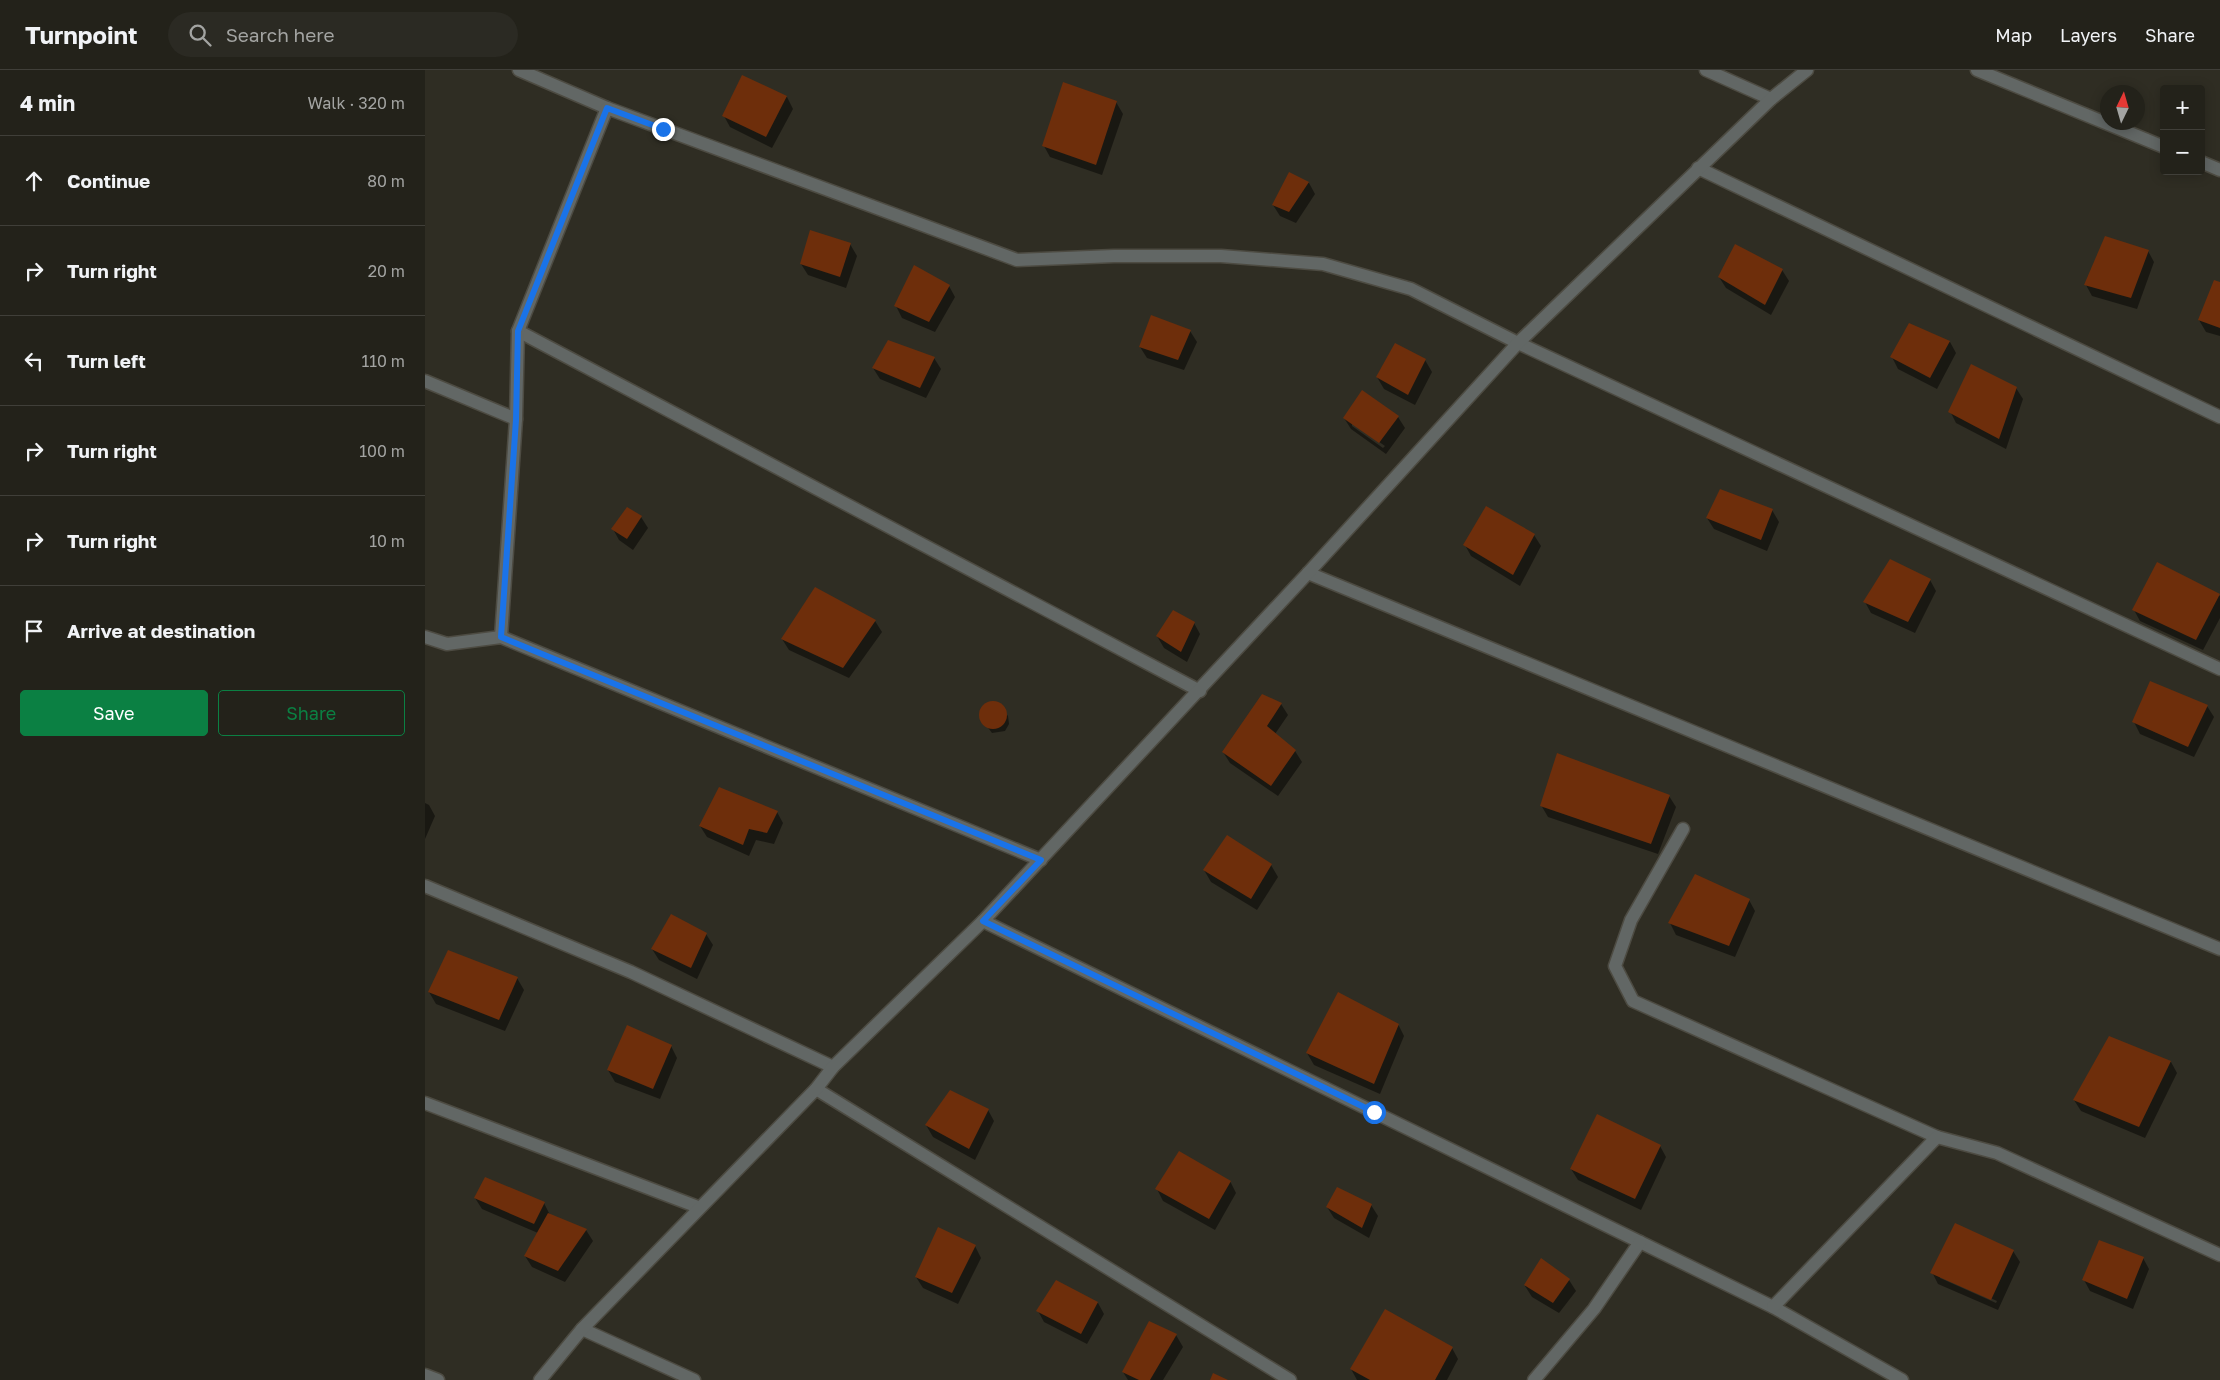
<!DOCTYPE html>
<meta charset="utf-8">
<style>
:root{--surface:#23221a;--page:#2b2a23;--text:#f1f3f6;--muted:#a3a4a2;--line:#403f39;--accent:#0b8043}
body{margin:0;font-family:"Golos Text",sans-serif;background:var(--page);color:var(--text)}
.controls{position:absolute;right:15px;top:15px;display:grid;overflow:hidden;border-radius:5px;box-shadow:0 2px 12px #0003}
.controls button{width:45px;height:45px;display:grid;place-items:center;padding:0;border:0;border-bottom:1px solid var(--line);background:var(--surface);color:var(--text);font:25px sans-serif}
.compass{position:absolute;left:1675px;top:15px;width:45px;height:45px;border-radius:50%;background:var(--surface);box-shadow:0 2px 12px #0003;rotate:5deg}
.stop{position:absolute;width:15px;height:15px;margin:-11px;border:4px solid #1a73e8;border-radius:50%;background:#fff}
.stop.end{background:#1a73e8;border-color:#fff;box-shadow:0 1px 5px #0008}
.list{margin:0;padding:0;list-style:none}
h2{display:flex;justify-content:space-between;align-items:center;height:65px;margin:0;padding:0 20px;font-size:21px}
h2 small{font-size:16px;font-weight:400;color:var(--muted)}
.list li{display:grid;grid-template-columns:32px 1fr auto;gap:15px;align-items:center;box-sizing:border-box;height:90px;padding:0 20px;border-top:1px solid var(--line)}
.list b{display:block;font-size:19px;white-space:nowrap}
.list em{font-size:16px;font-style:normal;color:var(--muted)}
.actions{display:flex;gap:10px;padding:15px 20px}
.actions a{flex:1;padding:11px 0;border:1px solid var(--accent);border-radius:5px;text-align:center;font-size:18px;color:var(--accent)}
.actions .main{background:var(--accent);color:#fff}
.icon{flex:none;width:28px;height:28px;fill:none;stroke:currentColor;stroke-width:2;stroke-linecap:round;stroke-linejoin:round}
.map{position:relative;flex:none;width:1795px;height:1310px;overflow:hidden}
header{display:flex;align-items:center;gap:30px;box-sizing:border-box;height:70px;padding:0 25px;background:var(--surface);border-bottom:1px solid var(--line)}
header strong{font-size:24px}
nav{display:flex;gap:28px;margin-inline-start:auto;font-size:18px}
.search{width:350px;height:45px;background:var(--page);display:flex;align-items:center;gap:12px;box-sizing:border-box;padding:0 18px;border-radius:28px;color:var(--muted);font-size:19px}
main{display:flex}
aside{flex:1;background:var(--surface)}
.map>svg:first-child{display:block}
</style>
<header>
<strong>Turnpoint</strong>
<div class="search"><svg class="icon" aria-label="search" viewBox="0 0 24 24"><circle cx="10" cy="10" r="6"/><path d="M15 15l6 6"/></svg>Search here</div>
<nav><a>Map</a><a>Layers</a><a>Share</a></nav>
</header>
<main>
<aside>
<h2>4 min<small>Walk · 320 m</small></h2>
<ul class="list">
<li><svg class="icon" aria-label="ahead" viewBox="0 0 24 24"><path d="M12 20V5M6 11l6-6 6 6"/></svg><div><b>Continue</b></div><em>80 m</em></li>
<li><svg class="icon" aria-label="right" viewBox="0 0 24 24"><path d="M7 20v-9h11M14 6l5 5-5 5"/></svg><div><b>Turn right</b></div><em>20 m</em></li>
<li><svg class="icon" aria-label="left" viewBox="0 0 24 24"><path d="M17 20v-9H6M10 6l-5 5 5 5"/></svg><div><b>Turn left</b></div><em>110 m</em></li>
<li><svg class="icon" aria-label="right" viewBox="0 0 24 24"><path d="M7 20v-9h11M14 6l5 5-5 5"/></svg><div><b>Turn right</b></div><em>100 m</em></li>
<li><svg class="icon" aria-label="right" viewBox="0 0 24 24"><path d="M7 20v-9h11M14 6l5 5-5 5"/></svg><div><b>Turn right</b></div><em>10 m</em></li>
<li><svg class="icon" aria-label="arrive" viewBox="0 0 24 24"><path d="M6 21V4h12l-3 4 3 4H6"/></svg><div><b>Arrive at destination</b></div></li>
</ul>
<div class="actions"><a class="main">Save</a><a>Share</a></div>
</aside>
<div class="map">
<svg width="1795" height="1310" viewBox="0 0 1795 1310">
<rect width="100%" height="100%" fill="#2f2d23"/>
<g fill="#0007" fill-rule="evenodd">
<polygon points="318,7 362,27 368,39 347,78 305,57 299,46"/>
<polygon points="691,32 698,44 677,105 625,87 619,76"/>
<polygon points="865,104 884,113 890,124 871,153 855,146 848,135"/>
<polygon points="425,174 432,186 421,218 383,205 376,194"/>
<polygon points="1723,181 1729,192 1712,239 1667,226 1661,215"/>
<polygon points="1357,200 1364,211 1346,245 1301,218 1294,207"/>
<polygon points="1795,213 1795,266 1781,262 1774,250"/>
<polygon points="524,216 530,227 510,262 477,248 471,236"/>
<polygon points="765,261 772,272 759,300 722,288 715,277"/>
<polygon points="1525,272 1531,283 1512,319 1473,299 1467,287"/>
<polygon points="509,288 516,299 501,328 455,309 448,298"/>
<polygon points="1000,290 1007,302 990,335 959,319 952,307"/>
<polygon points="1591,318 1598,329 1581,379 1531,353 1525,341"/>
<path d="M973 347 980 358 961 384 926 359 919 348ZM927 353 960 376 958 378 927 356Z"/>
<polygon points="1347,440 1354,452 1342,481 1289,459 1282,448"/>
<polygon points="216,447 223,458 208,480 194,470 188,459"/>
<polygon points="1109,465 1116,476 1095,516 1046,486 1040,475"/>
<polygon points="1733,494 1795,526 1795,548 1778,580 1715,551 1709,540"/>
<polygon points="1505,510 1511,521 1490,563 1446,543 1440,532"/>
<polygon points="450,551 457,562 424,608 364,580 357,569"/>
<polygon points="769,553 775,564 762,592 739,578 732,566"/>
<polygon points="838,626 856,634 863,645 850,664 870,681 877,692 853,726 805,693 798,682"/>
<polygon points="573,634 583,646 584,654 580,661 567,663 558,651 556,644 562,635"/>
<polygon points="1782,636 1789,647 1769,687 1715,664 1709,652"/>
<polygon points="1244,726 1251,737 1233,784 1123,747 1116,735"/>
<polygon points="0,733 4,735 10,746 0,769"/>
<polygon points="352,742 358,753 349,774 331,770 324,786 282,767 275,756"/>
<polygon points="846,795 853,807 832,840 786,812 779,800"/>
<polygon points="1324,830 1330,841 1310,887 1251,865 1245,853"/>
<polygon points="281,864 288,875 272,909 234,890 227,879"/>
<polygon points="24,881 92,908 99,920 80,961 11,934 4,922"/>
<polygon points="973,954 979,966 955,1024 889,995 882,983"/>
<polygon points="1685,968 1746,992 1752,1003 1720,1068 1656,1041 1649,1030"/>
<polygon points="246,976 252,988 235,1029 190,1012 183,1000"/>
<polygon points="563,1040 569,1051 550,1090 508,1067 501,1055"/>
<polygon points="1235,1076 1241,1087 1216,1140 1153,1110 1146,1099"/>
<polygon points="805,1111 811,1123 790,1160 738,1131 732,1119"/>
<polygon points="50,1128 119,1133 125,1145 161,1160 168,1171 140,1212 107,1197 100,1186 113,1163 57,1139"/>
<polygon points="946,1135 953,1146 944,1168 909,1148 902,1137"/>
<polygon points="550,1176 556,1188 533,1234 498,1218 491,1207"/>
<path d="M1588 1181 1595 1192 1573 1240 1513 1214 1507 1202ZM1515 1205 1572 1231 1571 1233 1515 1208Z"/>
<polygon points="1718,1188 1724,1199 1708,1239 1665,1221 1659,1210"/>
<polygon points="1144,1210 1151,1221 1134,1243 1107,1227 1100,1216"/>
<polygon points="673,1233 679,1244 662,1274 619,1252 613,1241"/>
<polygon points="751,1265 758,1277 738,1310 703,1310 698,1302"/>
<polygon points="1027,1278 1033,1289 1022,1310 932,1310 926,1299"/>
</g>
<g fill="#6e2e0b">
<polygon points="317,5 362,26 341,67 297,46"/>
<polygon points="638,12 692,31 671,95 617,76"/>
<polygon points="864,102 884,112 864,142 847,135"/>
<polygon points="385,160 426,173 415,207 375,194"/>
<polygon points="1680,166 1724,180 1706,228 1659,215"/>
<polygon points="1310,174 1358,199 1340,235 1293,207"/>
<polygon points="489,195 525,215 504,252 469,236"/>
<polygon points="1789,210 1795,212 1795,258 1773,250"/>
<polygon points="726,245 766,260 753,290 714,277"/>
<polygon points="1484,253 1525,271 1505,308 1465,287"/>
<polygon points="463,270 510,287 495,318 447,298"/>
<polygon points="970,273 1001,289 983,325 951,307"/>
<polygon points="1546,294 1592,317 1574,369 1523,342"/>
<polygon points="937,320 974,346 954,373 918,348"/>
<polygon points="1295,419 1348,439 1336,470 1281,448"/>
<polygon points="1061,436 1110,464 1088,505 1038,475"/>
<polygon points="202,437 217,446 202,469 186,459"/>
<polygon points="1465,489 1506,509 1483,552 1438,532"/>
<polygon points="1732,492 1795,524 1771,570 1707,540"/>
<polygon points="390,517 451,550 418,598 356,569"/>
<polygon points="748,540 770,552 756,582 731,566"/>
<polygon points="1725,611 1783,635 1763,677 1707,652"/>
<polygon points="837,624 857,633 842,656 871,680 846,716 797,682"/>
<circle cx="568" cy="645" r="14"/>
<polygon points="1132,683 1245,725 1226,774 1115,736"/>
<polygon points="294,717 353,741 342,763 324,759 318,775 274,756"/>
<polygon points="802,765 847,794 826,829 778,800"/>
<polygon points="1270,804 1325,829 1304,876 1243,853"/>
<polygon points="246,844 282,863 266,898 226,879"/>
<polygon points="23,880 93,907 74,950 3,922"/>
<polygon points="913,922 974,954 949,1014 881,983"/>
<polygon points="202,955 247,975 228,1019 182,1000"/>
<polygon points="1684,966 1746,991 1714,1057 1648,1030"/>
<polygon points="525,1020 564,1039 544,1079 500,1055"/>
<polygon points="1172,1044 1236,1075 1210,1129 1145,1099"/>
<polygon points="754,1081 806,1111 784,1149 730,1119"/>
<polygon points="60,1107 120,1132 109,1154 49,1128"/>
<polygon points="912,1117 947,1134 937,1158 901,1137"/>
<polygon points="123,1143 162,1159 133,1201 99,1186"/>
<polygon points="1530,1153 1589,1180 1566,1230 1505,1203"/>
<polygon points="513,1157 551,1175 527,1223 490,1207"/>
<polygon points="1674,1170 1719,1187 1702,1229 1657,1210"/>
<polygon points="1116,1188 1145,1209 1128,1233 1099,1215"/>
<polygon points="631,1210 673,1232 656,1264 611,1241"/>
<polygon points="960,1239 1028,1277 1010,1310 945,1310 925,1299"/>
<polygon points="724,1251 752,1264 725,1310 714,1310 697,1302"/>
<polygon points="788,1303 803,1310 785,1310"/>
</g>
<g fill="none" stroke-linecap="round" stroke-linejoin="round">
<g stroke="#4d4b42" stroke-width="15">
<g id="street">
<polyline points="94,0 182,38 592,190 689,186 796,186 898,194 986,219 1093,273 1795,599"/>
<polyline points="1281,0 1346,29"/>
<polyline points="1552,0 1739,77"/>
<polyline points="1776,92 1795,100"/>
<polyline points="1273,98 1795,347"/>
<polyline points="93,261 775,621"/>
<polyline points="0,311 91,349"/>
<polyline points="883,503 1795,879"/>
<polyline points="0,567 22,574 76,567 616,790"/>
<polyline points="76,567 91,349 93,261 182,38"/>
<polyline points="1258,759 1206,850 1190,896 1208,931 1512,1067"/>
<polyline points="0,816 206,902 408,997"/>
<polyline points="558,851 1348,1237 1477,1310"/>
<polyline points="391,1019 865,1310"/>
<polyline points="0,1033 273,1137"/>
<polyline points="1348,1237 1512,1067 1572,1083 1795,1185"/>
<polyline points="157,1259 269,1310"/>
<polyline points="0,1305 13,1310"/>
<polyline points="115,1310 157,1259 391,1019 408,997 558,851 883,503 1093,273 1346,29 1382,0"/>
<polyline points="1109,1310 1169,1239 1215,1172"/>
</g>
</g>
<use href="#street" stroke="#626765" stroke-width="12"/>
</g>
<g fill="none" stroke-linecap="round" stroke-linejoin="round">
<polyline stroke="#1a73e8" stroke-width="6" points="238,59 182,38 93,261 91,350 76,567 616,790 558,851 949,1042"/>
</g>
</svg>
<div class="controls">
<button>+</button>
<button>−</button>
</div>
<svg class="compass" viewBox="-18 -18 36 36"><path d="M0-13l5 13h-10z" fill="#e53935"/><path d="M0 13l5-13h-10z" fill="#a3a4a2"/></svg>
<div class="stop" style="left:949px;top:1042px"></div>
<div class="stop end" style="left:238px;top:59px"></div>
</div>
</main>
